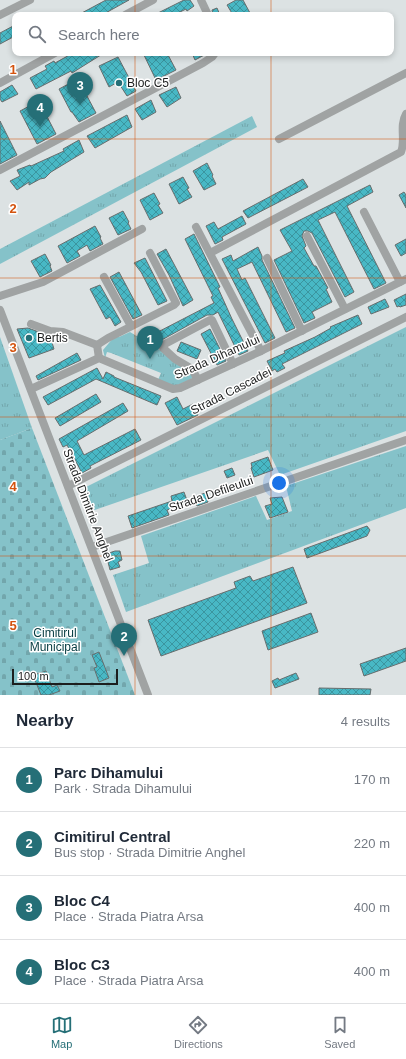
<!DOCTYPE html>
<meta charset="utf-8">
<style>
:root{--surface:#fff;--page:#f6f6f7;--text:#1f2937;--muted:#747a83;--line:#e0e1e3;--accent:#256f77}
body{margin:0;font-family:Arial,sans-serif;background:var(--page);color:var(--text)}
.scale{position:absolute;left:12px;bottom:10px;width:106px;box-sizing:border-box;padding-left:4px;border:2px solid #1c1e1e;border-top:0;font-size:11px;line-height:14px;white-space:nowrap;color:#1c1e1e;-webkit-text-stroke:3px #fff;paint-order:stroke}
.you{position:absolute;left:279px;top:483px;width:14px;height:14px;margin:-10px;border:3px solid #fff;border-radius:50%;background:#1a73e8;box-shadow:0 0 0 6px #1a73e833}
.badge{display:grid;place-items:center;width:26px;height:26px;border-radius:50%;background:var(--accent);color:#fff;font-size:13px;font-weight:700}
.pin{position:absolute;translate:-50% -33px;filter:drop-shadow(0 1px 2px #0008)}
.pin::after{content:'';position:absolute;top:21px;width:14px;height:12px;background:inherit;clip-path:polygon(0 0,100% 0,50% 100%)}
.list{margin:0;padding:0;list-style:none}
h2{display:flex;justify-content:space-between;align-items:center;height:52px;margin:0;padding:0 16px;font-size:17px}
h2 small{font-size:13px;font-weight:400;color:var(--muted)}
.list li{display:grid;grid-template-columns:26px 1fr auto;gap:12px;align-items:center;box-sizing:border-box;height:64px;padding:0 16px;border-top:1px solid var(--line)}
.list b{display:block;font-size:15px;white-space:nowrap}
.list p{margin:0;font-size:13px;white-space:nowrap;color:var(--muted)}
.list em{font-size:13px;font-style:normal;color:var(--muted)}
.icon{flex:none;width:22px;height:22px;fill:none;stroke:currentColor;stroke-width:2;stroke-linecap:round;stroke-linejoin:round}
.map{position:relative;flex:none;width:406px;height:695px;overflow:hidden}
.search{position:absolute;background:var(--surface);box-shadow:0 2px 6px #0003;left:12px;right:12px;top:12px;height:44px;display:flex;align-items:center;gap:10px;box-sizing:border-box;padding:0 14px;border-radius:8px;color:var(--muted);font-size:15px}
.sheet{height:308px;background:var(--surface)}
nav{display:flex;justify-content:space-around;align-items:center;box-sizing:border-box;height:56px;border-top:1px solid var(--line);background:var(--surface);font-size:11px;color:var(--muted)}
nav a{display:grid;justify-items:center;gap:2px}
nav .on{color:var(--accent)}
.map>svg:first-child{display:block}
</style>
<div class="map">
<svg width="406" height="695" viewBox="0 0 406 695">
<defs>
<pattern id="grass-tufts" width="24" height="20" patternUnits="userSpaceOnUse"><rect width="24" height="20" fill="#85c2c9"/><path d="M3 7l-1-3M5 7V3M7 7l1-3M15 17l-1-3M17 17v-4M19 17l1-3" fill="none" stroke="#72a6ac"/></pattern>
<pattern id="cemetery-stones" width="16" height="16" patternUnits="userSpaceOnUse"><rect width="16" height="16" fill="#85c2c9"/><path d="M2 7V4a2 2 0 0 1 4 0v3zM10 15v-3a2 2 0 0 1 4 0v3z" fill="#72a6ac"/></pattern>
<pattern id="building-cross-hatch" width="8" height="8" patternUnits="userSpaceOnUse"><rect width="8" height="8" fill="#48b8c5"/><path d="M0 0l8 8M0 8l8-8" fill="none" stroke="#3b959f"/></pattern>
</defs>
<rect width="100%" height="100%" fill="#dce2e3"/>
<g fill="url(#grass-tufts)">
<polygon points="252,116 257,127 0,264 0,249"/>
<polygon points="406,327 406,431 280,475 268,450 86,513 86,487"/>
<polygon points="130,332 185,365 195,377 174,387 158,380 161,373 111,353 107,352 105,358 103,350 114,337 119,337"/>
<polygon points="0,337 32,428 0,440"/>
<polygon points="406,446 406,508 126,612 113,575 149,563 141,536 256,496 267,520 292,511 286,486"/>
</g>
<polygon fill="url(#cemetery-stones)" points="32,428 135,695 0,695 0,440"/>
<g fill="url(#building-cross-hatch)" stroke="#676d6d">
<polygon points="106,0 129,0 102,15 78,15"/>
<polygon points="184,0 190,0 194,6 187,11 186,9 174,15 154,15"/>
<polygon points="236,0 243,0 250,13 247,15 233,15 227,5"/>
<polygon points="217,8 220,15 213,15 212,10"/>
<polygon points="15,25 15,36 0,44 0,33"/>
<polygon points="73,53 104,53 72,73 71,71 36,89 30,78 47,69 45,66 54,61 55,63"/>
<polygon points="143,53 167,53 176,70 156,80"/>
<polygon points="192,53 208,53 195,60"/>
<polygon points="118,57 136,91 127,96 118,82 109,87 99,66"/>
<polygon points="78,79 96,113 79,122 72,112 71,112 59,89"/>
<polygon points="12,85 18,94 2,102 0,99 0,92"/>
<polygon points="176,87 181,98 167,107 159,95"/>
<polygon points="151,100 156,112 142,120 135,109"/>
<polygon points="39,101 56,134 37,144 20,111"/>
<polygon points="127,115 132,127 95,148 87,136"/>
<polygon points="0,121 17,155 0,164"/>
<polygon points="79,140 84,152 51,172 45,178 40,179 29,185 29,182 17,190 10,181 20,176 17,170 30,165 31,166 64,151 63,149"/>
<polygon points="207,163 213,175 212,176 216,184 204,190 193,171"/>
<polygon points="183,177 189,188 187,189 192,197 179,204 169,184"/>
<polygon points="303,179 308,187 248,218 243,211"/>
<polygon points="370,185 373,192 347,206 386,283 374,289 335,212 318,220 354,292 345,297 312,233 308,231 304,231 302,236 306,246 304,248 314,266 316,266 328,288 326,289 332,302 312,312 315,318 304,323 274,260 292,251 280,230"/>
<polygon points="404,192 406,195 406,208 399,195"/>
<polygon points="154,193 160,204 158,205 163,213 150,220 140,200"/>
<polygon points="123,211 129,222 128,223 131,229 118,235 109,218"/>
<polygon points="242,216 246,224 222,237 223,240 215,244 206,226 214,222 218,229"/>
<polygon points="95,226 101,237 100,238 103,244 90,251 87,245 77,251 80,256 67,263 58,246"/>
<polygon points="194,234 220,287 218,288 232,319 248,351 239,355 218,312 213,315 207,315 158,342 154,334 214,303 211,297 213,296 185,239"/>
<polygon points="406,239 406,253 401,256 395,245"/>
<polygon points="258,247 262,256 262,260 295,328 286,332 252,262 237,269 242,280 245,278 275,338 265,343 222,259 231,255 233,261"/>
<polygon points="166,249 193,300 183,306 169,275 157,254"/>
<polygon points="45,254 51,265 50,266 52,271 40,277 31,261"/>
<polygon points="145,258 167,301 158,305 141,272 134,263"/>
<polygon points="119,272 142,315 133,319 110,277"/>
<polygon points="100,285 121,322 115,326 110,317 106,319 90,289"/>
<polygon points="406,294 406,305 400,307 399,306 397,307 394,300"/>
<polygon points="385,299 389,307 371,314 368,307"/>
<polygon points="358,315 362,324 282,364 285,368 277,372 275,369 272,371 267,361 285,353 284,351 315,337 331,328 330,327"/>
<polygon points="28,328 50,336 54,349 29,358 17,329"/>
<polygon points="210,329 226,361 217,365 201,334"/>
<polygon points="181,342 201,350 197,359 177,351"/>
<polygon points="77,353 81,360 38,380 36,376"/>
<polygon points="97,368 103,379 106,372 114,376 114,377 161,396 157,405 96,379 48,405 43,397"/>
<polygon points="96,394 101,402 60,426 55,418"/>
<polygon points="177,397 183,409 193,404 198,415 177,425 165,403"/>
<polygon points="123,403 128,411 77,441 84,455 135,429 141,440 90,466 91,468 82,473 67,445 63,447 59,439"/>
<polygon points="268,457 273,470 254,477 251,468 252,467 251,463"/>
<polygon points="232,468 235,475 227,478 224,471"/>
<polygon points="184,492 188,503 167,510 169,515 132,528 128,516 172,501 171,496"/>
<polygon points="205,493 208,502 197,506 194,497"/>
<polygon points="282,497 288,512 270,518 265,506 272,504 270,498"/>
<polygon points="367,526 370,530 367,536 307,558 304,549"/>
<polygon points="115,551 120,551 122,560 118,562 120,567 110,570 106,554"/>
<polygon points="293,567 307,603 161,656 148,620 236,588 234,582 250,576 253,581"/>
<polygon points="311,613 318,632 268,650 262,631"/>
<polygon points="406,648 406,661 364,676 360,664"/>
<polygon points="99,652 109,678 99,682 94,668 97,667 92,655"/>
<polygon points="46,671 52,687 57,685 60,691 49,695 41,695 33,675"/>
<polygon points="296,673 299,679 275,688 272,681 278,678 279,680"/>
<polygon points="319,688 371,689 370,695 319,695"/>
</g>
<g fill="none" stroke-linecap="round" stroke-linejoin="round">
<g stroke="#a0a3a3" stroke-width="8">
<polyline points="201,0 208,15"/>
<polyline points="0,15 30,0"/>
<polyline points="125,15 153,0"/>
<polyline points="0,83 55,53"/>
<polyline points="279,139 406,73"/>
<polyline points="0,170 203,63 212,57 215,53"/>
<polyline points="364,212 400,282"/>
<polyline points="196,227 261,351"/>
<polyline points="307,236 345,309"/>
<path d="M210 253 401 152C406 140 399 126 406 114"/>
<polyline points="267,258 302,331"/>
<polyline points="104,277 131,326"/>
<polyline points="0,296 43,282 142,229"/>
<polyline points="0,310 148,695"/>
<polyline points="31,324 50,331 63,332 97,345 99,358"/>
<polyline points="97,345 108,338 174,305 176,303 150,253"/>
<polyline points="198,380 192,369 175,359 163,348 163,345 210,320 212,320 233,364"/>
<polyline points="31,389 99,358 173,389 180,388 261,351 406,279"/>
<polyline points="68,486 406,317"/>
<polyline points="92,547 406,440"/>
</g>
</g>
<path fill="none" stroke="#d4530e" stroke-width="1" stroke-opacity="0.55" d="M135 0V15M271 0V15M135 53V695M271 53V695M0 139H406M0 278H406M0 417H406M0 556H406"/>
<g fill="#256f77" stroke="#fff" stroke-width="1.5">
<circle cx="119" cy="83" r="4"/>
<circle cx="29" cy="338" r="4"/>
</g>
<g text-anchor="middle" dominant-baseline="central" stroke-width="3" stroke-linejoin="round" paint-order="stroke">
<g font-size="12" fill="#1c1e1e" stroke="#fff" text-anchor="start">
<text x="127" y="83">Bloc C5</text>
<text x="37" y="338">Bertis</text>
</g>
<g font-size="12" fill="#1c1e1e" stroke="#fff">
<text transform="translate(217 357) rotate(-24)">Strada Dihamului</text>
<text transform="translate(231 391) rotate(-27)">Strada Cascadei</text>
<text transform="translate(211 494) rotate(-19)">Strada Defileului</text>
<text transform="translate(88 505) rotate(69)">Strada Dimitrie Anghel</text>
</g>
<g font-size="12" fill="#053b40" stroke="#fff">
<text x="55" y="633">Cimitirul<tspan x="55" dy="14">Municipal</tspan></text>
</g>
</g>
<g font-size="13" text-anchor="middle" font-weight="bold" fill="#d4530e" stroke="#fff" stroke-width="3" stroke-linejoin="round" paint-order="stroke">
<text x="13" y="74">1</text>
<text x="13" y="213">2</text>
<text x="13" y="352">3</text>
<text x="13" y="491">4</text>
<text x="13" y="630">5</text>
</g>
</svg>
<div class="scale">100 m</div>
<div class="you"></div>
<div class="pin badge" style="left:150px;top:359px">1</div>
<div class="pin badge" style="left:124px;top:656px">2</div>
<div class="pin badge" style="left:80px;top:105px">3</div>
<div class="pin badge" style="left:40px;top:127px">4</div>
<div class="search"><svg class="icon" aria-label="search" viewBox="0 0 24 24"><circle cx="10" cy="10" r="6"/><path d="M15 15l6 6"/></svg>Search here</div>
</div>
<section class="sheet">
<h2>Nearby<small>4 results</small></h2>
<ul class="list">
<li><span class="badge">1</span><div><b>Parc Dihamului</b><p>Park · Strada Dihamului</p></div><em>170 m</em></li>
<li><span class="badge">2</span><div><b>Cimitirul Central</b><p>Bus stop · Strada Dimitrie Anghel</p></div><em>220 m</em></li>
<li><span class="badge">3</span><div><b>Bloc C4</b><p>Place · Strada Piatra Arsa</p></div><em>400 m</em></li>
<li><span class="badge">4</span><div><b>Bloc C3</b><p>Place · Strada Piatra Arsa</p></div><em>400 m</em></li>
</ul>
</section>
<nav>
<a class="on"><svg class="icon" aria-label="map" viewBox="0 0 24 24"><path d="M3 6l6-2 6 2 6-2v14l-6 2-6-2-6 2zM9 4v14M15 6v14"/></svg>Map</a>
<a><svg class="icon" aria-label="directions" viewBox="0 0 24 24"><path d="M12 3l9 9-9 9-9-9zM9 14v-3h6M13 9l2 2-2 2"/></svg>Directions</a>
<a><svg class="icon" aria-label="saved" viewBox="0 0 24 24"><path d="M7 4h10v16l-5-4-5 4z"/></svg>Saved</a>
</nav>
